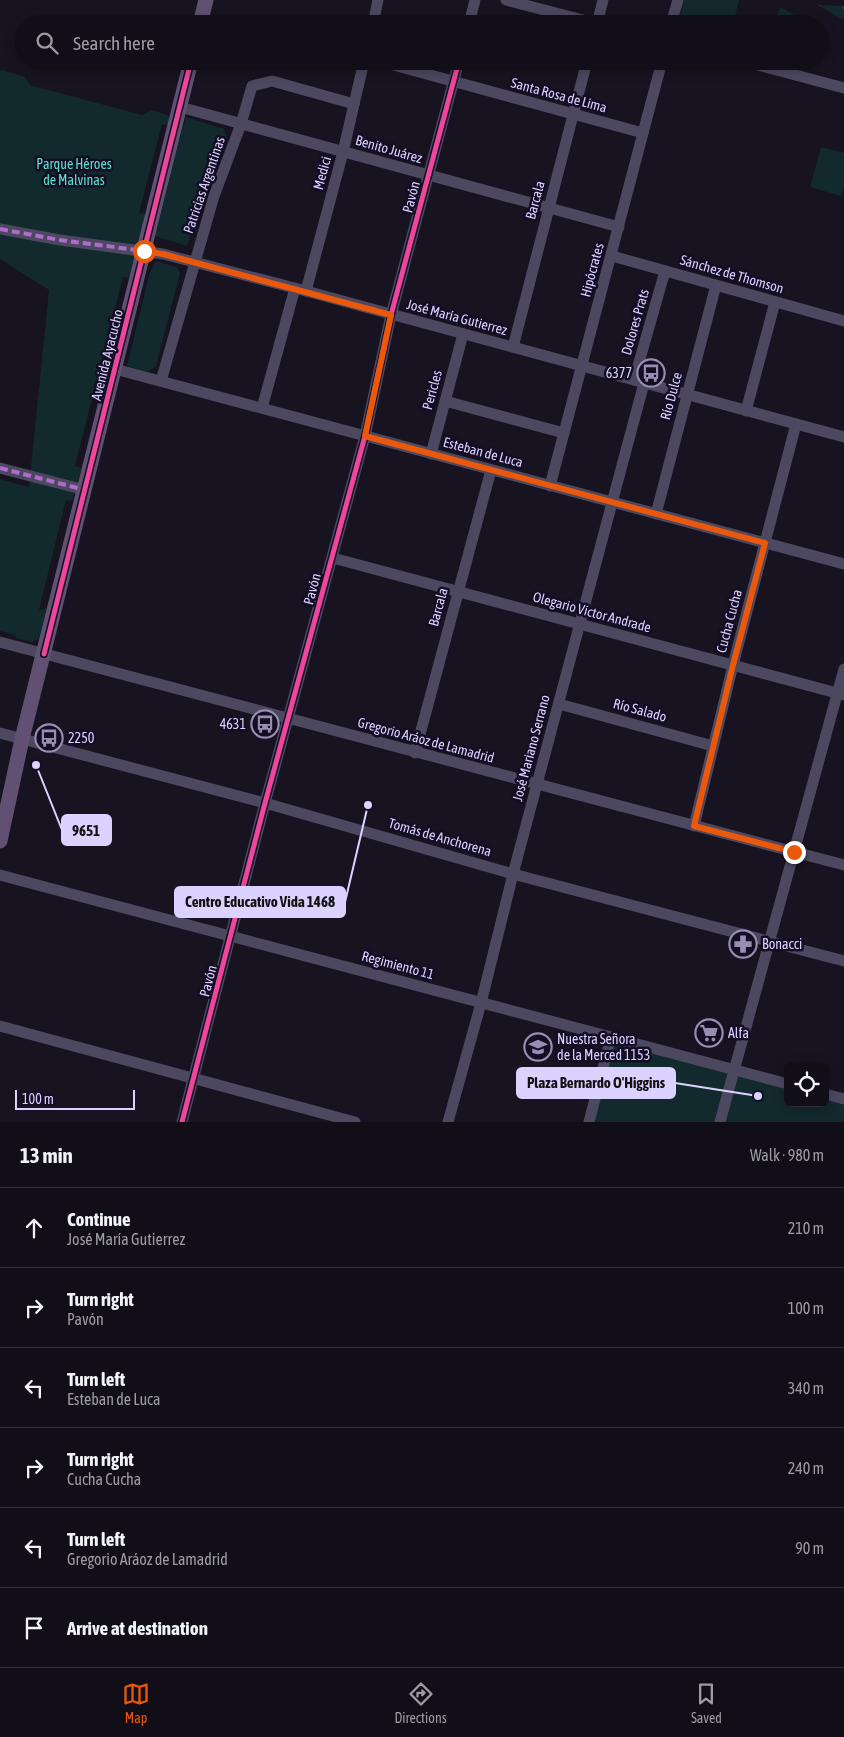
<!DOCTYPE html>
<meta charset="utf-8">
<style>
:root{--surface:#110e18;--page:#1e1c25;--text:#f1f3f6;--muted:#9c9ca2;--line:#302e37;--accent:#ea580c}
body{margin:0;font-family:"Asap Condensed",sans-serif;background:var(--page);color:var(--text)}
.controls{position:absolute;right:15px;bottom:15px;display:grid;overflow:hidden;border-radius:8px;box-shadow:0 2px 12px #0003}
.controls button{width:45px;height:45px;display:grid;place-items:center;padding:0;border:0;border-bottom:1px solid var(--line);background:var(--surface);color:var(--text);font:25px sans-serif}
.scale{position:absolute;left:15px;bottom:12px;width:120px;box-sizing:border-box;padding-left:5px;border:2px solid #dbd2ff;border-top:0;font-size:14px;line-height:18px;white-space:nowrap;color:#dbd2ff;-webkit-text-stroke:4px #140e25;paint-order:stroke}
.stop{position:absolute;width:15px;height:15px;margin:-11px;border:4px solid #ea580c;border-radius:50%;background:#fff}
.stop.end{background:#ea580c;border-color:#fff;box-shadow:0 1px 5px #0008}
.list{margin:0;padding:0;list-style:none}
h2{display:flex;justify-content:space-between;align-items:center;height:65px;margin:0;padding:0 20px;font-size:21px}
h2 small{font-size:16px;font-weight:400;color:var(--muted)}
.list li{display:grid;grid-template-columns:32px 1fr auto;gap:15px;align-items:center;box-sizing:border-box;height:80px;padding:0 20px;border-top:1px solid var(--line)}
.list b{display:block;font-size:19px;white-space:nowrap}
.list p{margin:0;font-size:16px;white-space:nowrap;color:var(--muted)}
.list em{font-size:16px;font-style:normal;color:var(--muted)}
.icon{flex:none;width:28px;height:28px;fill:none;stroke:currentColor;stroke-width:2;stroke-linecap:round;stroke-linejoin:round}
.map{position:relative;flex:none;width:844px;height:1122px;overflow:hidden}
.search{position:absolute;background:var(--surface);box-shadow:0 2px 12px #0003;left:15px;right:15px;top:15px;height:55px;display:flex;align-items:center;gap:12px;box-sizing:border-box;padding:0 18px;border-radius:28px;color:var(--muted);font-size:19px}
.sheet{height:545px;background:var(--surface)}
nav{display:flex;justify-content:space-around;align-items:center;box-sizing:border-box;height:70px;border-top:1px solid var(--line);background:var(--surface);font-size:14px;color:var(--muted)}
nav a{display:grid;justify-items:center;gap:2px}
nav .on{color:var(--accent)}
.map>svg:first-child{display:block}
</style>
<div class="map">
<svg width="844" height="1122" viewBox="0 0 844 1122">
<defs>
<pattern id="grass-tufts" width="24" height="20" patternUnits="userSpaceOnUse" patternTransform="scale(1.25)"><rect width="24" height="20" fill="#12292d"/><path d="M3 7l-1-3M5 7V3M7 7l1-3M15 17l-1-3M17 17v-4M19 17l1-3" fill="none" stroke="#34474c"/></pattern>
</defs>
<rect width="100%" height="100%" fill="#171320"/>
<g fill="url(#grass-tufts)">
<polygon points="818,5 844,6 844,17 842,19"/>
<polygon points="780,7 796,16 798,20 797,24 779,24 776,22"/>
</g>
<g fill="#12292d">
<polygon points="684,0 739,0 733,24 678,24"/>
<polygon points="2,70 25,77 30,85 142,115 152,110 167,115 170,119 168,125 162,124 139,213 146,214 129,278 123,277 75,466 82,468 72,501 66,500 39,610 47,608 39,639 31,642 16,638 15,635 0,631 0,479 29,487 49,290 0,259 0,71"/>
<polygon points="186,117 224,129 227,137 187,246 155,236 168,186 167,181"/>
<polygon points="821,147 844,153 844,186 841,196 810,187"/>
<polygon points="156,261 177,267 180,273 156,366 148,372 127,366 149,275"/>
<polygon points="611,1037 788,1084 788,1103 825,1103 825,1094 844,1099 844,1122 589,1122"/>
</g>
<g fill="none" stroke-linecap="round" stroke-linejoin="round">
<g stroke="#4b4860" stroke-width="11">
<polyline points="506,0 598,24"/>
<polyline points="373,24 378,0"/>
<polyline points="469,24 475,0"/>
<polyline points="597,24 603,0"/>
<polyline points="671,24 678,0"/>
<polyline points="379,61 643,133"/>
<polyline points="743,61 844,88"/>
<polyline points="180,107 619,227"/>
<polyline points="0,229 60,240 163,254 306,291 844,437"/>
<polyline points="612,256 844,321"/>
<polyline points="306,291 343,152 364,61"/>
<polyline points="513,347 587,61"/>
<polyline points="115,369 844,564"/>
<polyline points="634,380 665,271"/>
<polyline points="161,381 214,196 241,124 252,86 272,81 354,104"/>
<polyline points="445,401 564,433"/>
<polyline points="262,408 295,288"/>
<polyline points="746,411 775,302"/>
<polyline points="431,454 463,334"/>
<polyline points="0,468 85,490"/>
<polyline points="550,486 662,61"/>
<polyline points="656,514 716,285"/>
<polyline points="333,558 844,695"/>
<polyline points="0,642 844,865"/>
<polyline points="559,704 713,746"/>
<polyline points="0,733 265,803 513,874 844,961"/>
<polyline points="415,753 491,470"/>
<polyline points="694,826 733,665 796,424"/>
<polyline points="0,875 788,1084"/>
<polyline points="0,1026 355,1122"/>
<polyline points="825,1094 844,1099"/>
<polyline points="182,1122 265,803 365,436 391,315 459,61"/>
<polyline points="448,1122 481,1003 513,874 644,383"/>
<polyline points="589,1122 611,1037"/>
<polyline points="720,1122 844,669"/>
</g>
<g stroke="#605172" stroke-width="15">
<polyline points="200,24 206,0"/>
<polyline points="0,841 22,739 191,61"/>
</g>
<g stroke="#b06ccc" stroke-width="4" stroke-dasharray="8 4" stroke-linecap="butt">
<polyline points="0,229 60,240 144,251"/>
<polyline points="0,468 85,490"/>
</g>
<g stroke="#140e25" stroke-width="8">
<g id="cycleway">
<polyline points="44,654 191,61"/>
<polyline points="182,1122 265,803 365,436 391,315 459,61"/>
</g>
</g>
<use href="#cycleway" stroke="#ed469a" stroke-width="5"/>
</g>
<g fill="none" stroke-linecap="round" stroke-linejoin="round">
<polyline stroke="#ea580c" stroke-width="6" points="144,251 163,254 391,315 365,436 765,543 733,665 694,826 794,852"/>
</g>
<defs>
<g id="bus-ring" transform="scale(1.4375)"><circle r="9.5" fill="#140e25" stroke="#968fb1" stroke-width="1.5"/><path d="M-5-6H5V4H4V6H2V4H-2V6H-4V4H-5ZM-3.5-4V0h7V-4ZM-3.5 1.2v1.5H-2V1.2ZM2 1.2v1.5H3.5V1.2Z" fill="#968fb1"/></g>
<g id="pharmacy-ring" transform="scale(1.4375)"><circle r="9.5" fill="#140e25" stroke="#968fb1" stroke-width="1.5"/><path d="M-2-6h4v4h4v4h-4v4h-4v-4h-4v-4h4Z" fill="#968fb1"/></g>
<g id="supermarket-ring" transform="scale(1.4375)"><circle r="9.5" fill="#140e25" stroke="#968fb1" stroke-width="1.5"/><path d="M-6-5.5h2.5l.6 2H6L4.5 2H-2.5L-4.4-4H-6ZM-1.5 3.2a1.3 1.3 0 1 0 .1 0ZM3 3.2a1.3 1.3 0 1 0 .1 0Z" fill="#968fb1"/></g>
<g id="university-ring" transform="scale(1.4375)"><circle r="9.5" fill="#140e25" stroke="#968fb1" stroke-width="1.5"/><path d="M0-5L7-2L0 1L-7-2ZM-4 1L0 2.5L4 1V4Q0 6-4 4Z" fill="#968fb1"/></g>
</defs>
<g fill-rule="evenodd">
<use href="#bus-ring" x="651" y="373"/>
<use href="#bus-ring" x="265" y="724"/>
<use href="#bus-ring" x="49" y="738"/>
<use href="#pharmacy-ring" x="743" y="944"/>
<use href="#supermarket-ring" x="709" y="1033"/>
<use href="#university-ring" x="538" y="1047"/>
</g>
<g text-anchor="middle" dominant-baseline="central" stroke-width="5" stroke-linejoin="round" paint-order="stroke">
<g font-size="14" fill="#dbd2ff" stroke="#140e25">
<text transform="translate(559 95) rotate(15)">Santa Rosa de Lima</text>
<text transform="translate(389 149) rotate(16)">Benito Juárez</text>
<text transform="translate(322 173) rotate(-75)">Medici</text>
<text transform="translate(204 185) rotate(-71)">Patricias Argentinas</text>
<text transform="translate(411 197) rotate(-75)">Pavón</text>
<text transform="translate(535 200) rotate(-75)">Barcala</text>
<text transform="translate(592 270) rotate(-75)">Hipócrates</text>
<text transform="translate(732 274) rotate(16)">Sánchez de Thomson</text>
<text transform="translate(457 317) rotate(15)">José María Gutierrez</text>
<text transform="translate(635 322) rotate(-74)">Dolores Prats</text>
<text transform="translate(107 355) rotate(-76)">Avenida Ayacucho</text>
<text transform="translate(432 390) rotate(-75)">Pericles</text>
<text transform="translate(671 396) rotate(-75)">Río Dulce</text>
<text transform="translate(483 452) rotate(15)">Esteban de Luca</text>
<text transform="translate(312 589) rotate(-75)">Pavón</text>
<text transform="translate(438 607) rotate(-75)">Barcala</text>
<text transform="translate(592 612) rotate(15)">Olegario Victor Andrade</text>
<text transform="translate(729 621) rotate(-75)">Cucha Cucha</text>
<text transform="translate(640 710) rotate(15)">Río Salado</text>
<text transform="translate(426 740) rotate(15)">Gregorio Aráoz de Lamadrid</text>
<text transform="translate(531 748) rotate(-75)">José Mariano Serrano</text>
<text transform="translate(440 837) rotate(16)">Tomás de Anchorena</text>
<text transform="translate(398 965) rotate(15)">Regimiento 11</text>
<text transform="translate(208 981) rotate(-75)">Pavón</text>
</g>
<g font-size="14" fill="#5be1cb" stroke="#140e25">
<text x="74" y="164">Parque Héroes<tspan x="74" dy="16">de Malvinas</tspan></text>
</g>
<g font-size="14" fill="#dbd2ff" stroke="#140e25" text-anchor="start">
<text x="632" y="373" text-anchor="end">6377</text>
<text x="246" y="724" text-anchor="end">4631</text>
<text x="68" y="738">2250</text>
<text x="762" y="944">Bonacci</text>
<text x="728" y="1033">Alfa</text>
<text x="557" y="1039">Nuestra Señora<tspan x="557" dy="16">de la Merced 1153</tspan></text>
</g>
</g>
<path fill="none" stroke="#dbd2ff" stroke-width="2" d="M36 765L62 830M368 805L345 902M758 1096L675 1083"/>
<g fill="#dbd2ff" stroke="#140e25" stroke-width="2">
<circle cx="36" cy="765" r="5"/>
<circle cx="368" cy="805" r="5"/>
<circle cx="758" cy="1096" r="5"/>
</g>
<g fill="#dbd2ff" stroke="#dbd2ff" stroke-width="2">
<rect x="62" y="815" width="49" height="30" rx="5"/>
<rect x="175" y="887" width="170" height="30" rx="5"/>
<rect x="517" y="1068" width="158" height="30" rx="5"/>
</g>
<g font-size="15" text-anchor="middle" font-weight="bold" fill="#111">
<text x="86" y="836">9651</text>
<text x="260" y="907">Centro Educativo Vida 1468</text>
<text x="596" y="1088">Plaza Bernardo O'Higgins</text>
</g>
</svg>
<div class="controls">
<button><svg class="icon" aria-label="locate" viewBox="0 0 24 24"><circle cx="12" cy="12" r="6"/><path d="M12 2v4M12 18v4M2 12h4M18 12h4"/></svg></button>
</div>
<div class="scale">100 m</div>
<div class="stop" style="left:144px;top:251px"></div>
<div class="stop end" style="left:794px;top:852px"></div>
<div class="search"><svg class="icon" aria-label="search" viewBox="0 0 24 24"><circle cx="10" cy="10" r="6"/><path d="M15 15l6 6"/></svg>Search here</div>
</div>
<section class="sheet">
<h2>13 min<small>Walk · 980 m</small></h2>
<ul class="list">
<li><svg class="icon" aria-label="ahead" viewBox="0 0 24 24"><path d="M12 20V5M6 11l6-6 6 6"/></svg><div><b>Continue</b><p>José María Gutierrez</p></div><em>210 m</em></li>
<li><svg class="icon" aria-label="right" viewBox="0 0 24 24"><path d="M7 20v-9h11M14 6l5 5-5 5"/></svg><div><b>Turn right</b><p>Pavón</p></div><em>100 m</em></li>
<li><svg class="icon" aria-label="left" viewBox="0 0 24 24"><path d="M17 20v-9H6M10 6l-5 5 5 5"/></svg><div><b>Turn left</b><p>Esteban de Luca</p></div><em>340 m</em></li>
<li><svg class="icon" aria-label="right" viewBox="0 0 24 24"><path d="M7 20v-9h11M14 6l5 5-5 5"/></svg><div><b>Turn right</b><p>Cucha Cucha</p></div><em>240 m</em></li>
<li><svg class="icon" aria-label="left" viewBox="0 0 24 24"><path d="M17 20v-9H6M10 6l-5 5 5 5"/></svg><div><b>Turn left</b><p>Gregorio Aráoz de Lamadrid</p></div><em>90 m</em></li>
<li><svg class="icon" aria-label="arrive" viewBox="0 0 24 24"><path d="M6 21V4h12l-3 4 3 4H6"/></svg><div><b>Arrive at destination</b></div></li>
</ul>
</section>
<nav>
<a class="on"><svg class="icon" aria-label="map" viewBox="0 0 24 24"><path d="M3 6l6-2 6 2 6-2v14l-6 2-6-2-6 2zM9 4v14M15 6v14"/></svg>Map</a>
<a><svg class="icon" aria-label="directions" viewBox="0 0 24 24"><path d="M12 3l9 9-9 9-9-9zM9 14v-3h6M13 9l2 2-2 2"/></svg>Directions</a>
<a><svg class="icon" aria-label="saved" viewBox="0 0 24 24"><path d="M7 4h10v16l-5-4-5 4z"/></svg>Saved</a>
</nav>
